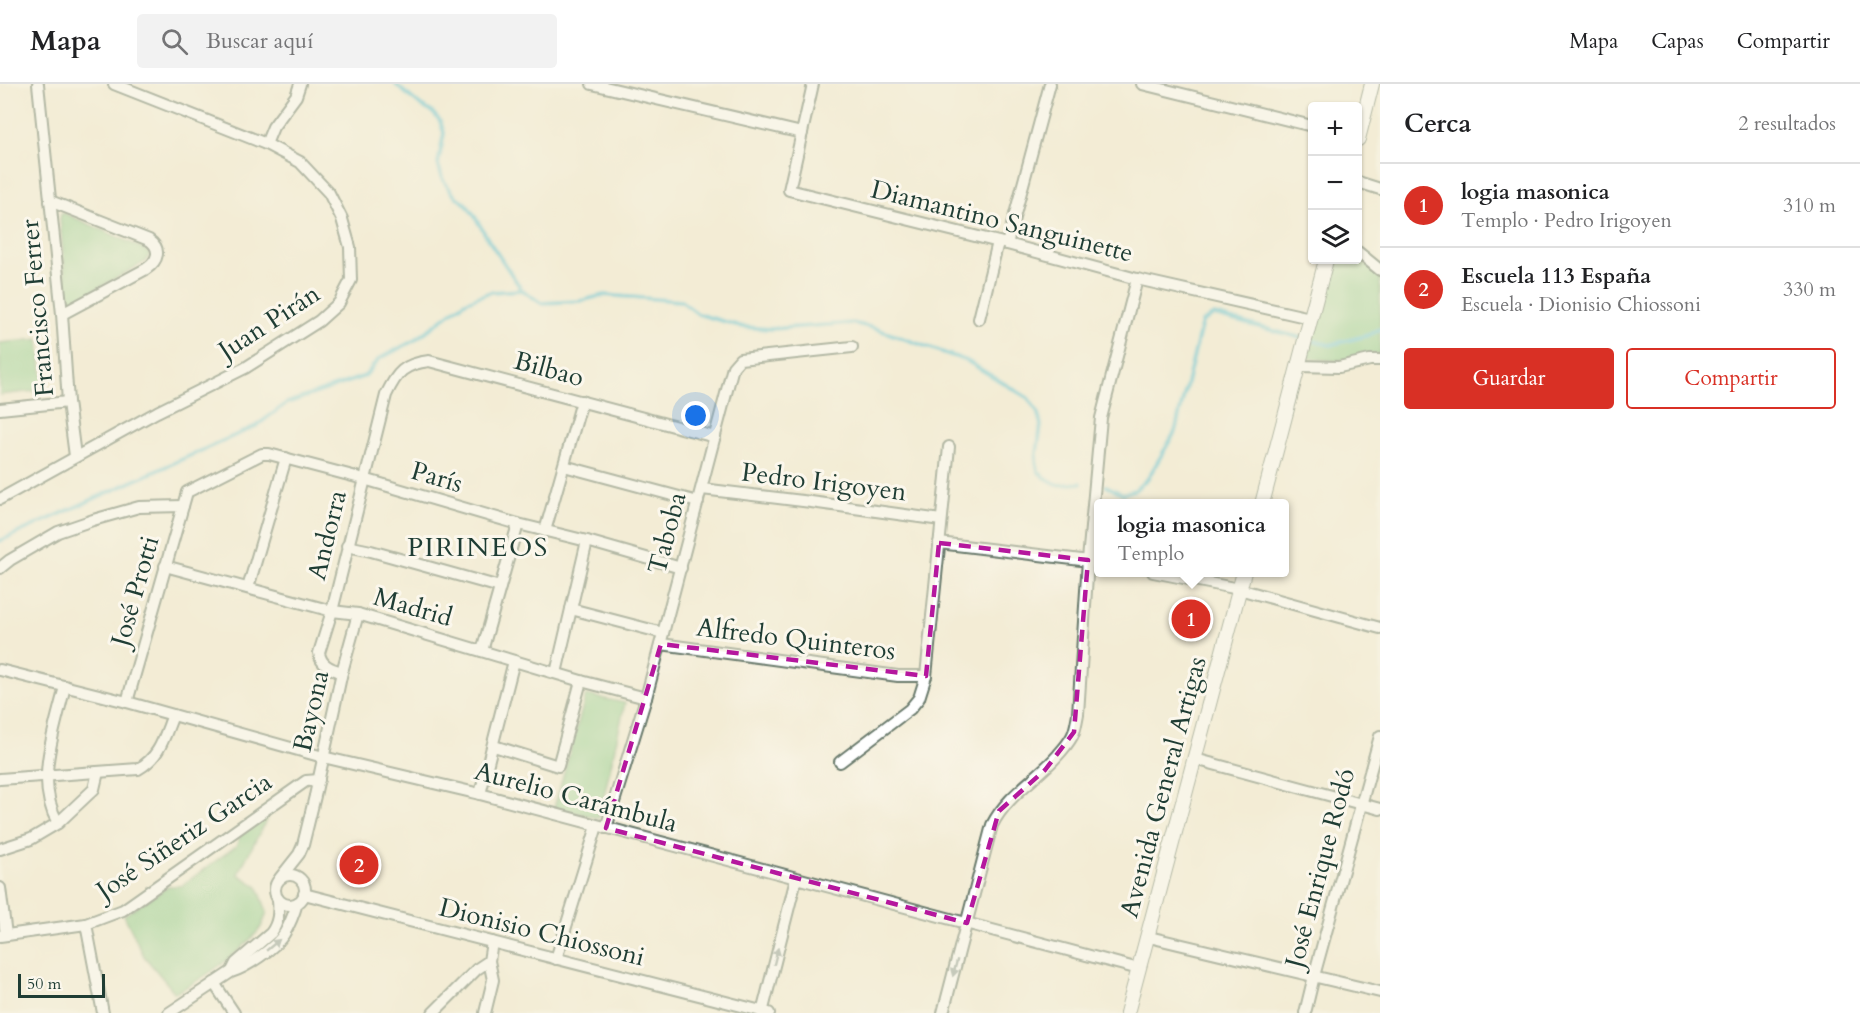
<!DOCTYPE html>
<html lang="es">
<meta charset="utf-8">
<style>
:root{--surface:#fff;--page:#f2f2f2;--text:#202124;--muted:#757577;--line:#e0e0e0;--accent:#d93025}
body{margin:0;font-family:Cardo,serif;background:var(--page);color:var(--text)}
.controls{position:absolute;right:18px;top:18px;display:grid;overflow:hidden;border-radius:6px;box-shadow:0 2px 4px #0004}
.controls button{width:54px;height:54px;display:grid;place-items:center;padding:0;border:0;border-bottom:2px solid var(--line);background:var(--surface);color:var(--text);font:30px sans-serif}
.scale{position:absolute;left:18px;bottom:15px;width:87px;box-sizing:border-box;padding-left:6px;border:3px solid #1f3d34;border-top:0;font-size:16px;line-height:21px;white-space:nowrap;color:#1f3d34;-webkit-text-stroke:4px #fbf7ec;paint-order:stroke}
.you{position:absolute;left:696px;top:332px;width:21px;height:21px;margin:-15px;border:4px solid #fff;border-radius:50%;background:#1a73e8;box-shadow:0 0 0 9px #1a73e833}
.badge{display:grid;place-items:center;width:39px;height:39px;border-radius:50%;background:var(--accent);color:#fff;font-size:20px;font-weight:700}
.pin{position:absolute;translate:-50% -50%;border:3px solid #fff;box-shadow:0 2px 6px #0006}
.popup{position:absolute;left:1094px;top:415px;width:195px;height:78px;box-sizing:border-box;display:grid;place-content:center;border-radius:6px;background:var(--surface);filter:drop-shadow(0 2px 4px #0005);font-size:20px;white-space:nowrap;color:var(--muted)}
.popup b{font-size:22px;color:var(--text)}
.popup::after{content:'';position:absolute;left:50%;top:100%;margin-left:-12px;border:12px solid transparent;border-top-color:var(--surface)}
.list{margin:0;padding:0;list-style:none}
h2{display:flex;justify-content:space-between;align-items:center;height:78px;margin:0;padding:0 24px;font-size:26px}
h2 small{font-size:20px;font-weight:400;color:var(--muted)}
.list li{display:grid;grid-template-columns:39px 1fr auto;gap:18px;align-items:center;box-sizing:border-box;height:84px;padding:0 24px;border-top:2px solid var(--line)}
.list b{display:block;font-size:22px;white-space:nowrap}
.list p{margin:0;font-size:20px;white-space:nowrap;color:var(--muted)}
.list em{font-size:20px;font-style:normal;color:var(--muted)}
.actions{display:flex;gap:12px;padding:18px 24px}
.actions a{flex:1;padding:14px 0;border:2px solid var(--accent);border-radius:6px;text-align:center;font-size:21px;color:var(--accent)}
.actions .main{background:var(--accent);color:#fff}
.icon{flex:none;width:33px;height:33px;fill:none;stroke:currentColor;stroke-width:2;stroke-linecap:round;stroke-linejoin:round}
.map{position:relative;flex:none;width:1380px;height:929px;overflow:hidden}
header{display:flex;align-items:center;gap:36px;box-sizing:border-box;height:84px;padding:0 30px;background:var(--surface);border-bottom:2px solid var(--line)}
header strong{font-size:28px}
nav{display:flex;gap:33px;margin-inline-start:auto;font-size:21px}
.search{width:420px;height:54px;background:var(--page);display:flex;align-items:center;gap:15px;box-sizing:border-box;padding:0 21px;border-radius:6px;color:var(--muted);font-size:22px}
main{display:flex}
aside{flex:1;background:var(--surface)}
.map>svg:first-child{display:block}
</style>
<header>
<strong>Mapa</strong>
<div class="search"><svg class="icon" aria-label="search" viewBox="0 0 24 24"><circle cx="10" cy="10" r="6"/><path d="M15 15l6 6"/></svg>Buscar aquí</div>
<nav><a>Mapa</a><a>Capas</a><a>Compartir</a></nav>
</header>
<main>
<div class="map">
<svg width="1380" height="929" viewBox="0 0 1380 929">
<rect width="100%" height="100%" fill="#fbf7ec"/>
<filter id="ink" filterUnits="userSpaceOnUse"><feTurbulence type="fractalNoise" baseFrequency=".0167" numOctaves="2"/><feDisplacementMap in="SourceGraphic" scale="12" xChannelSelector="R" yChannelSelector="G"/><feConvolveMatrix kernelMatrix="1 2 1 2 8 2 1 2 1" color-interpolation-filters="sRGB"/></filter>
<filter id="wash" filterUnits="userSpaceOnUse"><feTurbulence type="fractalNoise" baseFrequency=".008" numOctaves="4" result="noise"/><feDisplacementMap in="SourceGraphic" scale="24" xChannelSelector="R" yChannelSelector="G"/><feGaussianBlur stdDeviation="1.35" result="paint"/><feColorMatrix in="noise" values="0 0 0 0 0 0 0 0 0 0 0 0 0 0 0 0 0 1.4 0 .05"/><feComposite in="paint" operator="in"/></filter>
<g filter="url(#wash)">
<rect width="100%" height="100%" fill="#f3ecd5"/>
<g fill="#82c882" stroke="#50825b" stroke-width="1.5">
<polygon points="64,129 142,164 150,170 145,178 71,219 67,216 60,134 61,130"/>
<polygon points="1358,174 1380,192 1380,270 1370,270 1337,277 1307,274 1332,176 1358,176"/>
<polygon points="39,255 44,306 0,311 0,259"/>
<polygon points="586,611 625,619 599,734 554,724"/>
<path d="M270 729 238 790 258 803 267 828C265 834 263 841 259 846 239 870 203 895 175 909L144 872 124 831 169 802H181L236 762 241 750Z"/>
</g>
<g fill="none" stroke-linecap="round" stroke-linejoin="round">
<g stroke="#57bfd4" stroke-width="4">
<polyline points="395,0 421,22 432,28 440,37 444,49 438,80 443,96 454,111 466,120 474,131 489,157 522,206"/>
<polyline points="1309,256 1330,261 1369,251 1380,245"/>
<polyline points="1106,402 1123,410 1135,406 1148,394 1175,348 1202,238 1214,231 1302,254"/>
<polyline points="0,457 256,342 287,319 365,292 379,275 415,256 465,218 490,208 522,206 541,219 580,217 604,211 681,217 698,230 743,243 771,245 853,239 874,244 967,277 1028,314 1037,327 1041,341 1036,376 1038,387 1044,393 1058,401 1081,399"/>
</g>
</g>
</g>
<g filter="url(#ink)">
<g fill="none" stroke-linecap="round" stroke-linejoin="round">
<g stroke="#697a6c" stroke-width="14">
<g id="street">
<polyline points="38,0 62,230 68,318 75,372"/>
<polyline points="592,0 802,49"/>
<polyline points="813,0 789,106 1007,160 1137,195 1310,234"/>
<polyline points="1142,0 1312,42"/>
<polyline points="266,60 273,43 296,12 300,0"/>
<polyline points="1358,98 1380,105"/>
<path d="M50 117 149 156C162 165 158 177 146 185L62 230"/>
<polyline points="1007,160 1050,0"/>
<polyline points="1358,168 1380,186"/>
<polyline points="979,235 998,158"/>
<polyline points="1298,282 1339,283 1370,276 1380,276"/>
<polyline points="0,325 68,318"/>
<polyline points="564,382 698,418"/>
<polyline points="702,405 811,418 941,436"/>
<polyline points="0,415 157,328 245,284 319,237 339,219 351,196 350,163 342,135 329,109 300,78 266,60 114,0"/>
<polyline points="545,447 582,317"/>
<polyline points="939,459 1098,478"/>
<polyline points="347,462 371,467 500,503"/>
<polyline points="165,482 332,527 358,530 581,597 646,614"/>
<polyline points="0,484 10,476 58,448 93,436 139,423 183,422"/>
<polyline points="1153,488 1239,505 1380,544"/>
<polyline points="248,504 286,374"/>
<polyline points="571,525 663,549"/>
<polyline points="661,560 898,592 926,592"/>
<polyline points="482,567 518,440"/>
<polyline points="0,586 127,618 323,673 480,710 1139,885"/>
<path d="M342 588C330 585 321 581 319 569L332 527 386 311C397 288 404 280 429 277L715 353"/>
<polyline points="556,589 587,457"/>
<polyline points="127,618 187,408 262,370 269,370 364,395 518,440 587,457 681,484"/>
<polyline points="494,662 558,682 581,597"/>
<polyline points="1195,675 1380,725"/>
<polyline points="840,678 910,625 919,614 926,592 949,363"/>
<path d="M0 695 138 685C160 673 164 653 173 631"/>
<polyline points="480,710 514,577"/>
<path d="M58 739C34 697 55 646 65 602"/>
<polyline points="606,744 646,614 733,283 740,275 852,263"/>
<polyline points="0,765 31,755 58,739 94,705 98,688"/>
<circle cx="290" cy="806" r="15"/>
<polyline points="280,794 299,770 303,761 315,712 342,588 358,530"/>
<polyline points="0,804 6,851"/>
<polyline points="304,810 769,929"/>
<polyline points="86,840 103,929"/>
<polyline points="0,852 86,840 123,826 306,697 319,696"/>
<polyline points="1149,853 1380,908"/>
<polyline points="556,875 597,742"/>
<path d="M233 885 236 879 271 849C279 838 279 828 278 815"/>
<polyline points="214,899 234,929"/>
<path d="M169 929 231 888C247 883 275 864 284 850 290 840 294 830 297 819"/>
<polyline points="433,929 477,885 489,877"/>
<polyline points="485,929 493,896 489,877 492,858"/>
<polyline points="762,929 796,795"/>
<path d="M943 929 992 741C1007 711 1037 695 1058 671 1064 664 1071 657 1074 648 1076 642 1077 635 1078 630L1088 476 1101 334 1137 195"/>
<polyline points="1305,929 1314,892 1380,652"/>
</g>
</g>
<g stroke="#697a6c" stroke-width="16">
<g id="secondary">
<polyline points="1358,55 1372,0"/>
<polyline points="1262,420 1326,176"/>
<polyline points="1127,929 1244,488"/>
</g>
</g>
<use href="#street" stroke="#fff" stroke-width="10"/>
<use href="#secondary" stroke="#fff" stroke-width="14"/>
</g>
<defs><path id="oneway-solid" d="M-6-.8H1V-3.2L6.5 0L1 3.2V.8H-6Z" transform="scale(1.5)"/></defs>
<g fill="#8f9e9a">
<use href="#oneway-solid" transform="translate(273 861) rotate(-40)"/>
<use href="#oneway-solid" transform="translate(776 872) rotate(-76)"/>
<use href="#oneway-solid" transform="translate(955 884) rotate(105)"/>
</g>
</g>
<path d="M0 0H1380V929H0ZM939 459 1088 476 1074 648 1045 686 999 727 967 839 606 744 661 560 926 592Z" fill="#f3ecd5" fill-opacity=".55" fill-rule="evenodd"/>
<path fill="none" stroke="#b5179e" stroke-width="4.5" stroke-dasharray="12 8" stroke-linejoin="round" d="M939 459 1088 476 1074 648 1045 686 999 727 967 839 606 744 661 560 926 592Z"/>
<g text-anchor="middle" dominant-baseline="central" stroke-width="6" stroke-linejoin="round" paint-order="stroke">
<g font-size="26" fill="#1f3d34" stroke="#fbf7ec">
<text transform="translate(1002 137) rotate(14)">Diamantino Sanguinette</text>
<text transform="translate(37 224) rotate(-95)">Francisco Ferrer</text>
<text transform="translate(269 238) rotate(-33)">Juan Pirán</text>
<text transform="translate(549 285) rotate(15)">Bilbao</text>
<text transform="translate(437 393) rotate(16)">París</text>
<text transform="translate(824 398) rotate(7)">Pedro Irigoyen</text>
<text transform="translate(667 449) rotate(-75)">Taboba</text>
<text transform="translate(327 451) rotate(-76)">Andorra</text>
<text transform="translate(135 507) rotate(-74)">José Protti</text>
<text transform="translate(413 523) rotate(16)">Madrid</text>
<text transform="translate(796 555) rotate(7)">Alfredo Quinteros</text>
<text transform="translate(311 627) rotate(-77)">Bayona</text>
<text transform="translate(1163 703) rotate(-75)">Avenida General Artigas</text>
<text transform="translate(576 713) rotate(15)">Aurelio Carámbula</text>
<text transform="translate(184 752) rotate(-34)">José Siñeriz Garcia</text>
<text transform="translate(1320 784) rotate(-75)">José Enrique Rodó</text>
<text transform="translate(542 848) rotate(14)">Dionisio Chiossoni</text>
</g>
<g font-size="27" letter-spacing="1.5" fill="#1f3d34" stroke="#fbf7ec">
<text x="478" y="463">PIRINEOS</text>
</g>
</g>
</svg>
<div class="controls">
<button>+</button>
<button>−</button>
<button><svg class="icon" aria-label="layers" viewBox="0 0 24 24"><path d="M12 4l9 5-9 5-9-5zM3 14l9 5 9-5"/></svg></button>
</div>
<div class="scale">50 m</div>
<div class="you"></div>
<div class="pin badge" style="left:1191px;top:535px">1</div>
<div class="popup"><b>logia masonica</b>Templo</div>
<div class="pin badge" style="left:359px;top:781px">2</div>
</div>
<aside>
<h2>Cerca<small>2 resultados</small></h2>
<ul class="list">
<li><span class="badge">1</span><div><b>logia masonica</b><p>Templo · Pedro Irigoyen</p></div><em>310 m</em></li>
<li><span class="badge">2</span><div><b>Escuela 113 España</b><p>Escuela · Dionisio Chiossoni</p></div><em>330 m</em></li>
</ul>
<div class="actions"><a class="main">Guardar</a><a>Compartir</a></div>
</aside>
</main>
